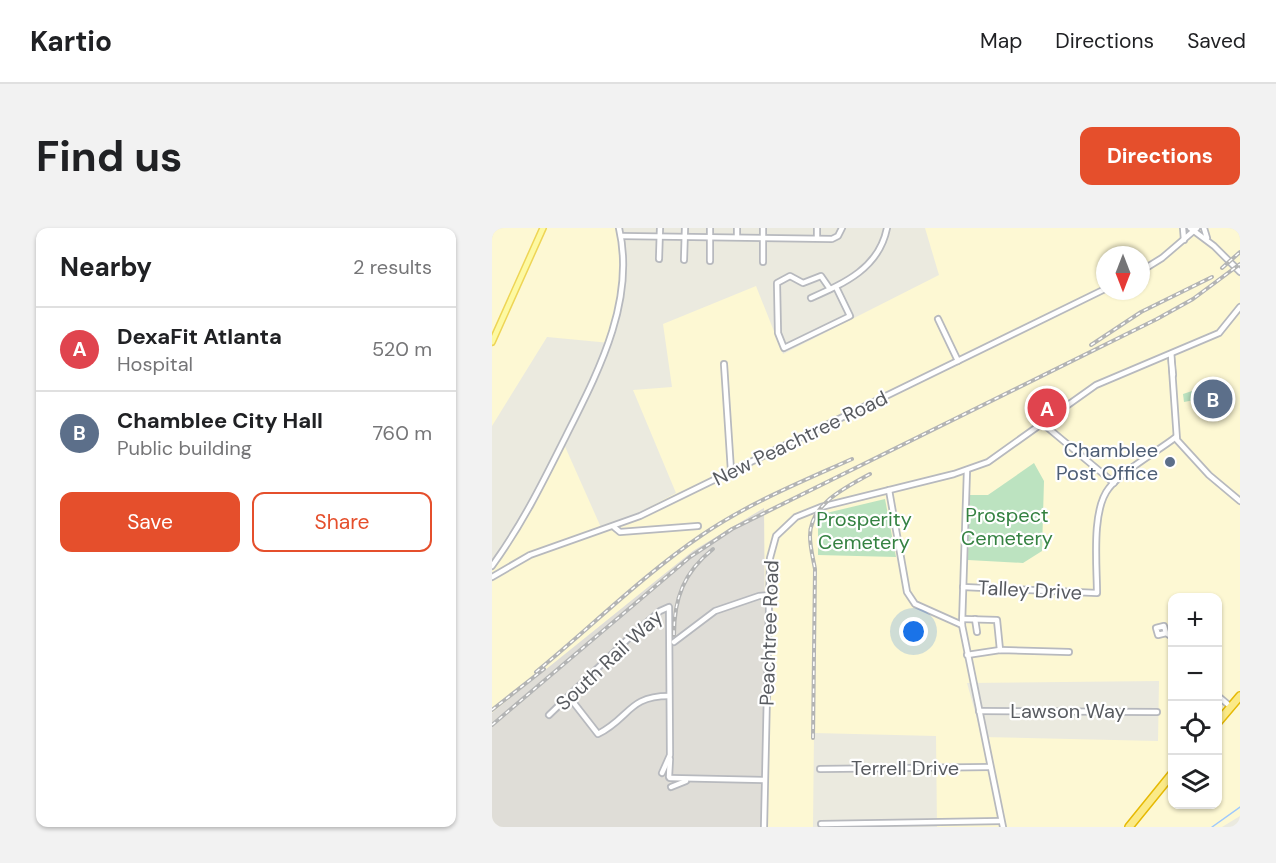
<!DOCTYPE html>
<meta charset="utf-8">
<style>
:root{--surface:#fff;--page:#f2f2f2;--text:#202124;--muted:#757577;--line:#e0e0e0;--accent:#e54f2c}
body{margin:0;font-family:"DM Sans",sans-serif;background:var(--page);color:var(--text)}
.controls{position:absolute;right:18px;bottom:18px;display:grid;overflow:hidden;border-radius:12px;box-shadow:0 2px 4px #0004}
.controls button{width:54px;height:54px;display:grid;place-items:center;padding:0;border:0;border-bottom:2px solid var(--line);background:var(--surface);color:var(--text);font:30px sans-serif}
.compass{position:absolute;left:604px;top:18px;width:54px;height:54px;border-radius:50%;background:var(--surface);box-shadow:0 2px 4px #0004;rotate:180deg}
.you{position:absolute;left:422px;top:404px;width:21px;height:21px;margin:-15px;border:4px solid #fff;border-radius:50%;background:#1a73e8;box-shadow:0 0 0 9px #1a73e833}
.badge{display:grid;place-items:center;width:39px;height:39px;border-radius:50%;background:var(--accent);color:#fff;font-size:20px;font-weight:700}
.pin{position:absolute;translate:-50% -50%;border:3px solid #fff;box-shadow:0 2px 6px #0006}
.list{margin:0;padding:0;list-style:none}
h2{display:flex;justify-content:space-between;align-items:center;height:78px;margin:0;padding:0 24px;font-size:26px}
h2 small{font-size:20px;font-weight:400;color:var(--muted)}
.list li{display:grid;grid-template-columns:39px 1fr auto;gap:18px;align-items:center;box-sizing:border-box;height:84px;padding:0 24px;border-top:2px solid var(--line)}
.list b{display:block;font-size:22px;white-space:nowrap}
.list p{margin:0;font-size:20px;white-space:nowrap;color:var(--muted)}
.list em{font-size:20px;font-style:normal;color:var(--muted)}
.actions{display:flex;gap:12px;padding:18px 24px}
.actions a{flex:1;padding:14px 0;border:2px solid var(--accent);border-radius:12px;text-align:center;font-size:21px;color:var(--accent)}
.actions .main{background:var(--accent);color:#fff}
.icon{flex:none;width:33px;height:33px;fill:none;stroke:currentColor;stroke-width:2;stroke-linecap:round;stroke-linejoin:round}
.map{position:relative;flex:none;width:748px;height:599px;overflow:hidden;border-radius:12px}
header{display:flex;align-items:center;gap:36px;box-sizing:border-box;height:84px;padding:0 30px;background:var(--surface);border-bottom:2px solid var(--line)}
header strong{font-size:28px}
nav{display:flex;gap:33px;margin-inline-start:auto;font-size:21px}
.intro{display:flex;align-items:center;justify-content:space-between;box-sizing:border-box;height:144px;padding:0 36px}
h1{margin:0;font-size:42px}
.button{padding:15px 27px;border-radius:12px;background:var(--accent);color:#fff;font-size:21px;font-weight:700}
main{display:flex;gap:36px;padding:0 36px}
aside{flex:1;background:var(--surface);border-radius:12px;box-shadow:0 2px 4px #0004}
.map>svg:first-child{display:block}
</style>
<header>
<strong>Kartio</strong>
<nav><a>Map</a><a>Directions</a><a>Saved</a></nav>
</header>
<div class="intro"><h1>Find us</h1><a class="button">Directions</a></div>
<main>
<aside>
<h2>Nearby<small>2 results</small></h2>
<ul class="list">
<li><span class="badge" style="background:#e0444e">A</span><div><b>DexaFit Atlanta</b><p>Hospital</p></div><em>520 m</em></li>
<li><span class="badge" style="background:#5c6f8a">B</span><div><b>Chamblee City Hall</b><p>Public building</p></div><em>760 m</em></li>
</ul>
<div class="actions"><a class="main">Save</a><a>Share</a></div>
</aside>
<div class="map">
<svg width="748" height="599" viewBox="0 0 748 599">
<rect width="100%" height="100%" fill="#ebeadf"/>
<g fill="#fdf8d3" fill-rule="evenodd">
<polygon points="0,0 130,0 131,45 118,115 55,109 0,198"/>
<path d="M433 0H748V588L730 599H445L444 508 322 505 321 599H274L272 280 201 323 0 485V336L32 291 71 214 111 304 184 265 141 162 180 159 171 96 264 58 291 126 447 47ZM613 27H649V63H613ZM512 254 550 323 478 267H496L513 256ZM680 370H726V576H680ZM667 453 666 513 490 509 475 455Z"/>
</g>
<polygon fill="#dfddd7" points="272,280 274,599 0,599 0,485 201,323"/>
<g fill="#bce3c0">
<polygon points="709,160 707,171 692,174 691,166"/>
<polygon points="542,235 552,253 550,323 531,335 476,332 477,267 496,267"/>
<polygon points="393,271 404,329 326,327 326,287"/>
</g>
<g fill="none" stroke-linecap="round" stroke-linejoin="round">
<polyline stroke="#9ec9fd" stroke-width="1.5" points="720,599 748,579"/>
<g stroke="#b7b9be" stroke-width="8">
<g id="minor">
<polyline points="691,0 692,12"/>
<polyline points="698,0 722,18 748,44"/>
<polyline points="712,0 715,10"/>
<polyline points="129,8 340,11 346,8 350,0"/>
<polyline points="245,9 245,0"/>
<polyline points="325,10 325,0"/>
<polyline points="167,31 168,0"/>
<polyline points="192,32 193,0"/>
<polyline points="218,33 218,0"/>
<polyline points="271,34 271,0"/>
<polyline points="649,43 670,30 705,0"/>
<polyline points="338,61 329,48 311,55 298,48 285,55 286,105 292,120 358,88 344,59"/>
<path d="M319 70C353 55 387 40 395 0"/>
<polyline points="446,91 466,133"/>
<polyline points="679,126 685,212 717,247 748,273"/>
<polyline points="679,126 681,147"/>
<polyline points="232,136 239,243"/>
<polyline points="550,195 622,255"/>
<polyline points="475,242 470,397 511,599"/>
<polyline points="397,262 415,364 423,376 470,397"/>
<polyline points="122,299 128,304 206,298"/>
<path d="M0 338C31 295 51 254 74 208 106 144 144 73 127 0"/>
<polyline points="0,349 38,327 148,288 613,61"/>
<path d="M471 359 605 365C605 338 599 282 617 260 629 244 666 223 684 209"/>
<polyline points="471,391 505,392 508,422"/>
<polyline points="483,391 485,404"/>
<polyline points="674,405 672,398 664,400 666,407 674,405 680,409"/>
<polyline points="182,414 223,383 267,368 277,367"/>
<polyline points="475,427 508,422 577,424"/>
<polyline points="726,468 739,479"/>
<path d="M78 470 106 506C138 490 136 468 177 468"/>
<polyline points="487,483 665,484"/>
<polyline points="57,487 139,408 168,383 177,379 178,527 170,545"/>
<polyline points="328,541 498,539"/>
<polyline points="177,549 178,531"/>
<polyline points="178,550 272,552"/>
<polyline points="179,559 194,553"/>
<polyline points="329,596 509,593"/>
<polyline points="272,599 278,330 284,308 304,289 329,279 462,246 496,234 604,157 727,105 748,79"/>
</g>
</g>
<g stroke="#eed556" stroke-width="8">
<polyline id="major" points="0,114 51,0"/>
</g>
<g stroke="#e6b904" stroke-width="10">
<g id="highway">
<polyline points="726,494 748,468"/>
<polyline points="637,599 680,546"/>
</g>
</g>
<use href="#minor" stroke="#fff" stroke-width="4.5"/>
<use href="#major" stroke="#fdf9a2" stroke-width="5"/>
<use href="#highway" stroke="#fbea87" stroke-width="7"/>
<g stroke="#b3b4b4" stroke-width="4">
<g id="rail">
<polyline points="730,40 748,24"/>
<polyline points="599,117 649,84 720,49"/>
<path d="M182 407C182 370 192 344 221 321"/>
<path d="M44 444C99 399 151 347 210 307 257 275 309 254 360 231"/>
<polyline points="0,482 52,441"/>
<polyline points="0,497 198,329 240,301 665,91 701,71 748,36"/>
<path d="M321 510 323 341C321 330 318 319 318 308 318 276 353 260 378 246"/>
</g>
</g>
<use href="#rail" stroke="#fff" stroke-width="1.5" stroke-dasharray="4.5" stroke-linecap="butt"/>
</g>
<circle fill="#5c6f8a" stroke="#fff" stroke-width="2" cx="678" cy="234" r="6"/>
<g text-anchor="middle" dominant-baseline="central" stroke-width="4.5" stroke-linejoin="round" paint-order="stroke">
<g font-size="20" fill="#585b60" stroke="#fff">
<text transform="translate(308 210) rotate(-26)">New Peachtree Road</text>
<text transform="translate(538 362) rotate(3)">Talley Drive</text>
<text transform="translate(277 405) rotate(-88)">Peachtree Road</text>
<text transform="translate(117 432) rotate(-43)">South Rail Way</text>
<text x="576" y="483">Lawson Way</text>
<text x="413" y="540">Terrell Drive</text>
</g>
<g font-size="20" fill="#4e5e75" stroke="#fff" text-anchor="end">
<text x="666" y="222">Chamblee<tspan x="666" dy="23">Post Office</tspan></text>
</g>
<g font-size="20" fill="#358242" stroke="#fff">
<text x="515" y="287">Prospect<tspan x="515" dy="23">Cemetery</tspan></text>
<text x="372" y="291">Prosperity<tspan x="372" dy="23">Cemetery</tspan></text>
</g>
</g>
</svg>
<div class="controls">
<button>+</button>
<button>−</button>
<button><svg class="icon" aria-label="locate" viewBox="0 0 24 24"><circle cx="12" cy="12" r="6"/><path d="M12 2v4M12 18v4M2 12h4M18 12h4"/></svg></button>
<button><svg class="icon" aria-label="layers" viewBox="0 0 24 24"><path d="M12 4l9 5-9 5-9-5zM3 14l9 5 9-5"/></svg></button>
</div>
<svg class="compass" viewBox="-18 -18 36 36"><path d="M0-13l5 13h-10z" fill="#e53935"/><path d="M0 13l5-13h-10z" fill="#757577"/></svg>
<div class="you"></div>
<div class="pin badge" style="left:555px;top:180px;background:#e0444e">A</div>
<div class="pin badge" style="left:721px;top:171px;background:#5c6f8a">B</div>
</div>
</main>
